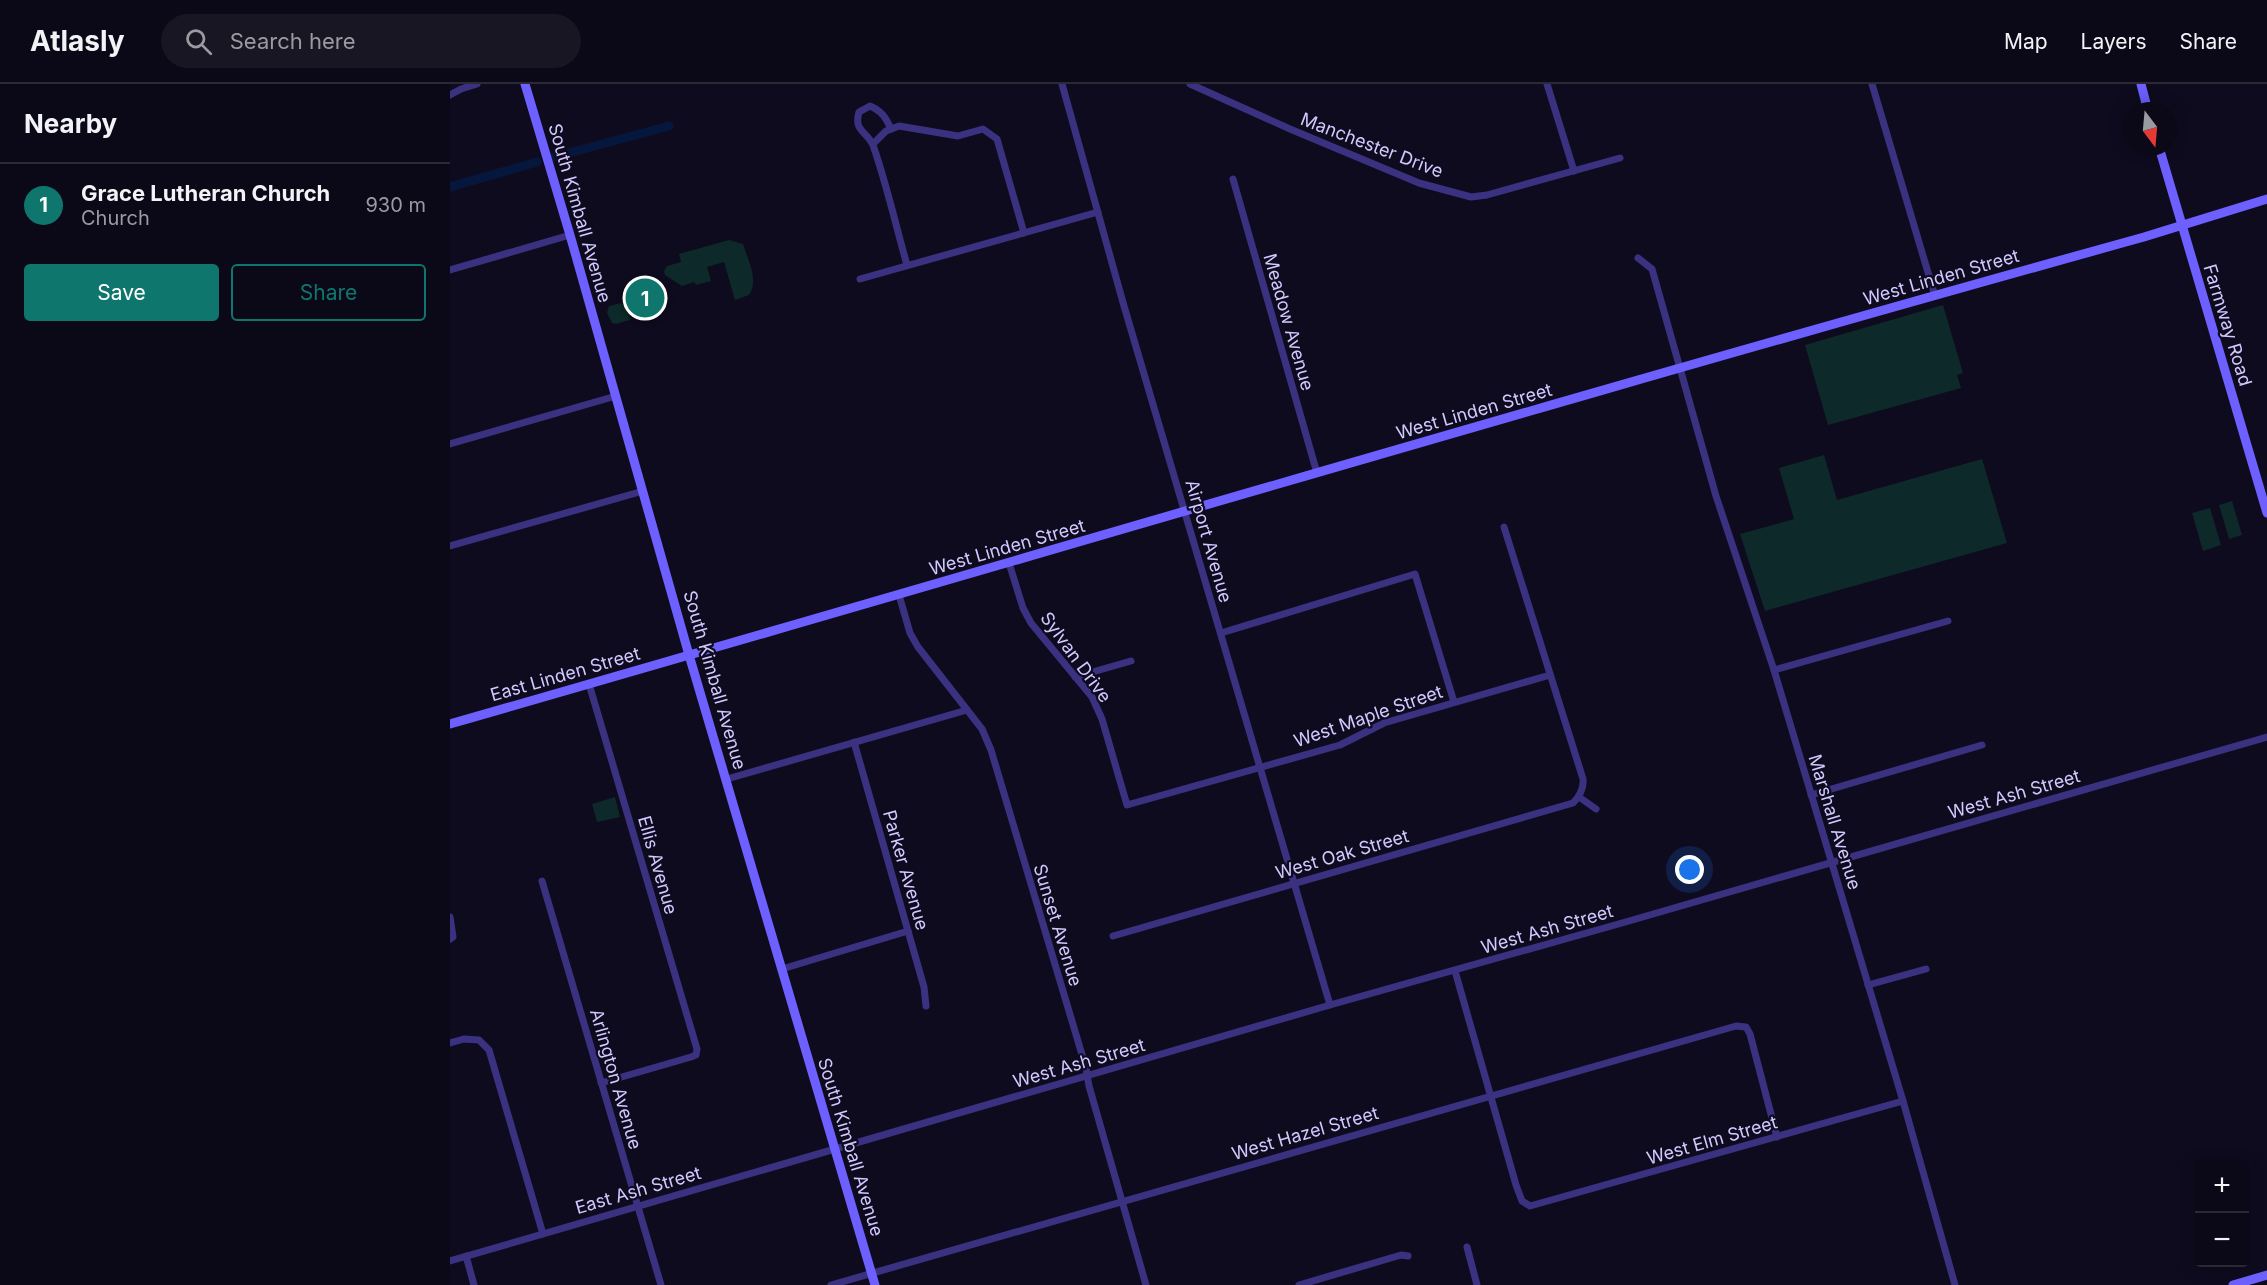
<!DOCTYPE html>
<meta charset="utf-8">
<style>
:root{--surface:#0b0817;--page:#191624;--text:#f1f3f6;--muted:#9a9aa1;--line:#2b2936;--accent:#0f766e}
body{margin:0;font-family:Inter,sans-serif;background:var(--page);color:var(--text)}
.controls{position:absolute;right:18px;bottom:18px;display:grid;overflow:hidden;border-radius:6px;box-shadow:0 3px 15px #0003}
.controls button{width:54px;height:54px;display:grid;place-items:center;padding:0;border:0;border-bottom:2px solid var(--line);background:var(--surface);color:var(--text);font:30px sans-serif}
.compass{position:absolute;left:1673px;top:18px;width:54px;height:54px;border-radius:50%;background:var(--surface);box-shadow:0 3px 15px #0003;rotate:164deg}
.you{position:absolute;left:1240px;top:786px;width:21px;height:21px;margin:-15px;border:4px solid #fff;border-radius:50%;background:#1a73e8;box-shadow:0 0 0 9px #1a73e833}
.badge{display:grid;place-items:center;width:39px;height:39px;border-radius:50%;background:var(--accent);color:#fff;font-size:20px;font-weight:700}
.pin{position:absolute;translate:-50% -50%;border:3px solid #fff;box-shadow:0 2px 6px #0006}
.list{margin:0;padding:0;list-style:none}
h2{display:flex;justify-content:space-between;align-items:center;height:78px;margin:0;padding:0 24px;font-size:26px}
h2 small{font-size:20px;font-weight:400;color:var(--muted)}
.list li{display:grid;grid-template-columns:39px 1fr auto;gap:18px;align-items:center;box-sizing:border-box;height:84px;padding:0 24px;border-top:2px solid var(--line)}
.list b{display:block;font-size:22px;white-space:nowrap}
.list p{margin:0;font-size:20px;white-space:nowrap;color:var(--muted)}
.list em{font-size:20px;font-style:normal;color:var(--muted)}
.actions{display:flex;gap:12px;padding:18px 24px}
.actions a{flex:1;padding:14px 0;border:2px solid var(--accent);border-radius:6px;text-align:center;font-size:21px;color:var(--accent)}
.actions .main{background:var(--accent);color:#fff}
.icon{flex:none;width:33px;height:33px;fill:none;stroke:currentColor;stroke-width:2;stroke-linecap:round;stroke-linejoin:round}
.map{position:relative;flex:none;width:1817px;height:1201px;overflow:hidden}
header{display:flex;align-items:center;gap:36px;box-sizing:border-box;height:84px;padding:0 30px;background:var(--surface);border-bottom:2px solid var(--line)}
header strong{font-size:28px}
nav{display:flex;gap:33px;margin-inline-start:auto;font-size:21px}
.search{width:420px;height:54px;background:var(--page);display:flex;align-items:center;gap:15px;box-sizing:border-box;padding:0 21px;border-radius:33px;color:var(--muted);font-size:22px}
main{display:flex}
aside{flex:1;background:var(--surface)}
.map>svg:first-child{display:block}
</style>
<header>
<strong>Atlasly</strong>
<div class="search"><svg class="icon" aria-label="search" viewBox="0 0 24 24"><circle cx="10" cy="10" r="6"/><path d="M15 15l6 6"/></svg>Search here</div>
<nav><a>Map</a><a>Layers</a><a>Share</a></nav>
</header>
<main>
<aside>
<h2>Nearby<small></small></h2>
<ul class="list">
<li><span class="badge">1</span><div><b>Grace Lutheran Church</b><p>Church</p></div><em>930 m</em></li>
</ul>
<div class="actions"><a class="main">Save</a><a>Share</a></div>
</aside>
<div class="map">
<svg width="1817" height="1201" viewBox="0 0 1817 1201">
<rect width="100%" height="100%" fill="#0f0b1f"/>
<g fill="#0d2929">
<path d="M279 156 293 160C298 176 309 196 299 211L285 216 274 178 257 183 261 197 246 201 244 198 232 202 215 191 214 187 217 182 231 178 229 170Z"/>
<polygon points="171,219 178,222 180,236 166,240 162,239 157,229 159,222"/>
<polygon points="1493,221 1513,289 1507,291 1511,304 1378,341 1355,261"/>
<polygon points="1374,371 1387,416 1532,375 1557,459 1315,527 1290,450 1344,435 1329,384"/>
<polygon points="1782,417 1792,451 1779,455 1769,421"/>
<polygon points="1760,424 1771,461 1753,467 1742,429"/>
<polygon points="165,713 170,733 147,738 142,720"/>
</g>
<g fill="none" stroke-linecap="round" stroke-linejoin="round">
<g stroke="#06173d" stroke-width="9">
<polyline points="104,73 219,42"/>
<polyline points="0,103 87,78"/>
</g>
<g stroke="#3a3281" stroke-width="7">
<polyline points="612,0 674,222 880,921"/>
<polyline points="740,0 840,45 969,99 1021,113 1037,111 1170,74"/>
<polyline points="1097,0 1124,87"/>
<polyline points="1422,0 1485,212"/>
<polyline points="0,11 11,5 27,0"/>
<path d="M441 45C436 34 432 27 420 22L409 28C403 49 419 47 424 64 437 102 446 142 457 181"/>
<polyline points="423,60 436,47 449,42 508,52 533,45 547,55 574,149"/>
<polyline points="783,95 867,389"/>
<polyline points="1188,174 1202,185 1266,412 1324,586 1453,1017 1505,1201"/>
<polyline points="0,186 120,151"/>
<polyline points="410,195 648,128"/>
<polyline points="0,360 166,312"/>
<polyline points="0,462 193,407"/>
<polyline points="559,479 573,524 581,539 642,613 652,635 677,721 890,661 934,639 1100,591"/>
<polyline points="449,511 460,549 468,563 532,645 541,666 636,984 639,1002 696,1201"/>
<polyline points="771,549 965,490 1004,618"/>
<polyline points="1324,586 1498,537"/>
<polyline points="625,593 681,577"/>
<polyline points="139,600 247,965 246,971 241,973 151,999"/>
<polyline points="404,658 474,903 476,922"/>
<polyline points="277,695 517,626"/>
<polyline points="1361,711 1532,661"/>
<polyline points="1129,713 1146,725"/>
<polyline points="92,797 211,1201"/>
<polyline points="0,833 3,853 0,855"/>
<path d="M663 852 1123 719C1130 712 1134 705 1133 695L1054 443"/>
<polyline points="332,885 458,847"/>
<polyline points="1005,887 1066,1101 1072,1117 1080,1122 1453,1017"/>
<polyline points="1418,901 1476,885"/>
<polyline points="0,959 14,955 29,956 39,966 93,1150"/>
<polyline points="1017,1163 1027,1201"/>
<polyline points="16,1172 24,1201"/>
<polyline points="0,1177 880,921 1172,839 1817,653"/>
<polyline points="381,1201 1286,942 1296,943 1300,950 1327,1053"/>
<polyline points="849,1201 951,1171 958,1172"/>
</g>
<g stroke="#6d60ff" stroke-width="9">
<polyline points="75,0 120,151 239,571 425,1201"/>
<polyline points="1691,0 1698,27"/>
<polyline points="1709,63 1817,429"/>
<path d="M0 640C565 478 1128 310 1694 153L1817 115"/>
<polyline points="1783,1201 1817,1191"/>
</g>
</g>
<g text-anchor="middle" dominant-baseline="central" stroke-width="4.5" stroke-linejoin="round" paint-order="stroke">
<g font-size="18" fill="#d2c9ff" stroke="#0f0b1f">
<text transform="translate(922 61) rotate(21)">Manchester Drive</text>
<text transform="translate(130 129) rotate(74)">South Kimball Avenue</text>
<text transform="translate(1491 193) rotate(-16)">West Linden Street</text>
<text transform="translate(839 238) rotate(74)">Meadow Avenue</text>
<text transform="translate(1778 241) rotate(73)">Farmway Road</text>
<text transform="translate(1024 327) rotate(-16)">West Linden Street</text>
<text transform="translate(759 457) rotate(74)">Airport Avenue</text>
<text transform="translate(557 463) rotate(-16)">West Linden Street</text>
<text transform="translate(626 573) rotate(54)">Sylvan Drive</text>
<text transform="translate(115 590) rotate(-16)">East Linden Street</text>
<text transform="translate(265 596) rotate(74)">South Kimball Avenue</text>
<text transform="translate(918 632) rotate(-19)">West Maple Street</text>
<text transform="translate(1564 710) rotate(-16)">West Ash Street</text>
<text transform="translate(1385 738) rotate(73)">Marshall Avenue</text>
<text transform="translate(892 770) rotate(-16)">West Oak Street</text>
<text transform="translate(208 781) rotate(74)">Ellis Avenue</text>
<text transform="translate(456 786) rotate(74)">Parker Avenue</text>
<text transform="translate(608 841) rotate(73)">Sunset Avenue</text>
<text transform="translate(1097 845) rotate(-16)">West Ash Street</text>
<text transform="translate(629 979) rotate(-16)">West Ash Street</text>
<text transform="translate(166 995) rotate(74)">Arlington Avenue</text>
<text transform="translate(855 1049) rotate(-16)">West Hazel Street</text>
<text transform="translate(1262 1056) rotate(-16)">West Elm Street</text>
<text transform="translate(401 1063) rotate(73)">South Kimball Avenue</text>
<text transform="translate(188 1106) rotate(-16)">East Ash Street</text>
</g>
</g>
</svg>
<div class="controls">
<button>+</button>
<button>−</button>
</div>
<svg class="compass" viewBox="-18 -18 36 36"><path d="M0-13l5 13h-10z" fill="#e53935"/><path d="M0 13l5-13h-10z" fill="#9a9aa1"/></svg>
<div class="you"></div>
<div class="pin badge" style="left:195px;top:214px">1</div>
</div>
</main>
